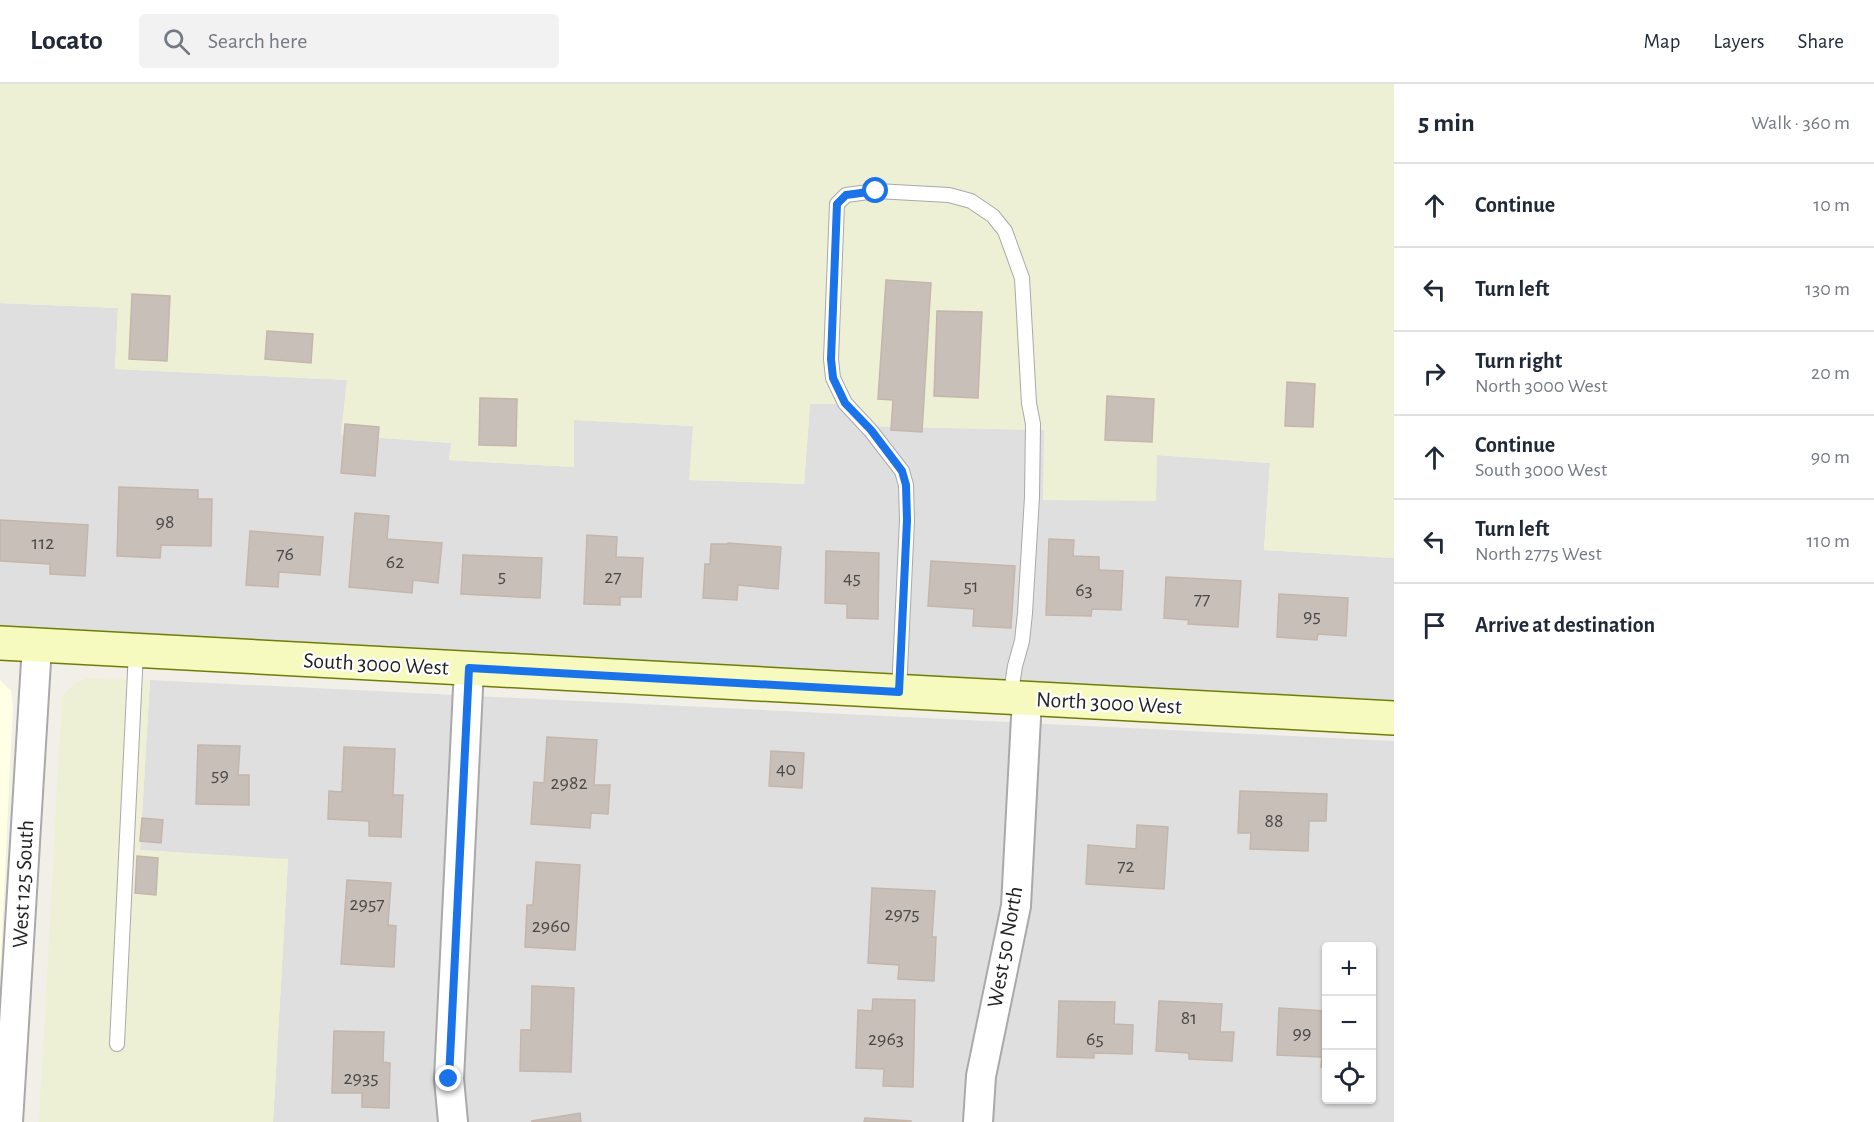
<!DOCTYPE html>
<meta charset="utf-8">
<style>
:root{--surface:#fff;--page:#f2f2f3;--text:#1f2937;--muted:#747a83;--line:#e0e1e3}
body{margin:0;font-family:"Alegreya Sans",sans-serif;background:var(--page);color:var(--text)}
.controls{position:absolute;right:18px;bottom:18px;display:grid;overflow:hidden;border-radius:6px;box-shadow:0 2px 4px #0004}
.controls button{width:54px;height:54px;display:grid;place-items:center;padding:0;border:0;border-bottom:2px solid var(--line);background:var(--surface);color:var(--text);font:30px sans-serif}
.stop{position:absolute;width:18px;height:18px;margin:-14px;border:4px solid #1a73e8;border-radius:50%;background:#fff}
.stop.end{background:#1a73e8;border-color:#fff;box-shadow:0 2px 6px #0008}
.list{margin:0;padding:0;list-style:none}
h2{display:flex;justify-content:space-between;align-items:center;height:78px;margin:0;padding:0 24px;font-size:26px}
h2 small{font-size:20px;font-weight:400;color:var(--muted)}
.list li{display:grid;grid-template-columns:39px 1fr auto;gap:18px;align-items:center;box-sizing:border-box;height:84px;padding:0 24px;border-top:2px solid var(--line)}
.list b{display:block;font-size:22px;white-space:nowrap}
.list p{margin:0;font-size:20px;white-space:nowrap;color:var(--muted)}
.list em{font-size:20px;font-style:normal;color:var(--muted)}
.icon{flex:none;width:33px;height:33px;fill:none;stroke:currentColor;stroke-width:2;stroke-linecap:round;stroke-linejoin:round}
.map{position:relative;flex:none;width:1394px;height:1038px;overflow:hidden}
header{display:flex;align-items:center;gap:36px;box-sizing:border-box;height:84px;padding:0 30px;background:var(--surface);border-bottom:2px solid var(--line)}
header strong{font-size:28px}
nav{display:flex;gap:33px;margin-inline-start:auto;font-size:21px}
.search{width:420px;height:54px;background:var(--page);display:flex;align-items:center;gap:15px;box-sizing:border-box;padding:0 21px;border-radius:6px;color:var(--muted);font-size:22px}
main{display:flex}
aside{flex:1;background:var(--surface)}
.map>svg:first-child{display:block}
</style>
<header>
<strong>Locato</strong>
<div class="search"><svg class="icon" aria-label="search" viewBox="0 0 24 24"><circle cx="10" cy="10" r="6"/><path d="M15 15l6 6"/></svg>Search here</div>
<nav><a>Map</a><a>Layers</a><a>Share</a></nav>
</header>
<main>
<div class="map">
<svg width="1394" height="1038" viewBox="0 0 1394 1038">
<rect width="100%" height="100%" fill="#f2efe9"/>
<g fill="#e0dfdf" fill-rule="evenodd">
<polygon points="0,219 118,224 115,285 347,296 341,351 452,359 449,376 574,383 574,336 694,342 690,396 804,400 810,320 844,320 862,342 1045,346 1043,416 1157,371 1270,379 1264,466 1394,474 1394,616 0,545"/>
<path d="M150 596 1394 657V1038H273L288 776 140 766ZM1326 862H1372V1016H1326Z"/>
</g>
<polygon fill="#ffffe5" points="0,596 11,607 13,621 0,893"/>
<g fill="#eef0d5">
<polygon points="0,0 1394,0 1394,474 1264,466 1270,379 1157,371 1156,417 1043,416 1044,346 862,342 844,320 810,320 804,400 689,396 693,342 574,336 574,383 449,376 451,359 341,351 347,296 115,285 118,224 0,219"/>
<polygon points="87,594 150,596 140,766 288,775 273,1038 39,1038 62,613 73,600"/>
</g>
<g fill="#c7bfb8" stroke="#c4b6ab" stroke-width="1.5">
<polygon points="886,196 931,199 922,348 891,346 893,316 878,315"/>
<polygon points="132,210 170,212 167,277 129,275"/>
<polygon points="937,227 982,228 978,314 934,312"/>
<polygon points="267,247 313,250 311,279 265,275"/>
<polygon points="1287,298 1315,300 1313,343 1285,342"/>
<polygon points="1107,312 1154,315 1152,358 1105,356"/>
<polygon points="480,314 517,315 516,362 479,361"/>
<polygon points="345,340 379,343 375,392 341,389"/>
<polygon points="119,403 198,406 198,415 212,415 211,462 161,461 160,474 117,472"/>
<polygon points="355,429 389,432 387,455 442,459 438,499 413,496 412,509 349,503"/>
<polygon points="0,436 88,441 85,492 50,490 50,480 0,477"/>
<polygon points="250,447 323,453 320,491 279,488 278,503 246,501"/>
<polygon points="587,451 617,453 616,473 643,474 641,513 620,513 620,521 584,520"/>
<polygon points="1049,455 1074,456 1073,472 1099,473 1099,486 1123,487 1121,526 1092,525 1091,532 1046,531"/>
<polygon points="728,459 781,463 778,505 738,501 737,516 703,514 705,480 710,480 711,460 728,460"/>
<polygon points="826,467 879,469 878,535 847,534 847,520 825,519"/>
<polygon points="463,471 542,474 540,514 461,510"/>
<polygon points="931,477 1015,482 1011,544 973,542 974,525 928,522"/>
<polygon points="1166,493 1241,497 1238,543 1188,540 1189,536 1164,534"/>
<polygon points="1279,510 1348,514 1346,552 1318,550 1317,556 1277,553"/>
<polygon points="547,653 597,656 594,701 610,701 608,730 591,729 590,744 531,740 534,698 544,699"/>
<polygon points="198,661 240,662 238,691 249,691 249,721 196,720"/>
<polygon points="344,663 395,665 393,711 403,711 401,753 369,752 369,737 328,735 329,707 342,708"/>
<polygon points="771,667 804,669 802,704 769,702"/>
<polygon points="1240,707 1327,710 1326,737 1309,737 1308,767 1250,765 1251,749 1238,749"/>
<polygon points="142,734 163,736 161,759 140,757"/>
<polygon points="1137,741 1168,743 1164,805 1086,800 1088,761 1136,765"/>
<polygon points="137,772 158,774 156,811 135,809"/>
<polygon points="536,778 580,781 575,866 525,863 527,821 533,821"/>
<polygon points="347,796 391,799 388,841 396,842 394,883 341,880"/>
<polygon points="872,804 935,807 932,853 936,853 934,897 898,895 899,881 868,879"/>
<polygon points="532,902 574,904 571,988 520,987 521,946 531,946"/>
<polygon points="873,915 915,916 913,1003 883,1002 884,985 856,984 858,926 872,927"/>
<polygon points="1059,917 1115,918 1114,940 1133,941 1132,970 1094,969 1094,974 1057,973"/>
<polygon points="1159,917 1222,920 1220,948 1234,948 1232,977 1189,975 1189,969 1156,967"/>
<polygon points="1279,924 1326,927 1326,983 1321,983 1322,973 1277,971"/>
<polygon points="334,947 384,948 383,978 390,979 389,1024 362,1023 362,1009 332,1009"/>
<polygon points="580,1029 581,1038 532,1038 532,1037"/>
<polygon points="865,1034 911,1037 911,1038 864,1038"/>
</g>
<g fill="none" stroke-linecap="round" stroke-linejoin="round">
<g stroke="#a9a9a9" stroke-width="16">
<g id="lane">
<polyline points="899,608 907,436 906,401 902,387 871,347 845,319 833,294 831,275 837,120 846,111 876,107 949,111 971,117 993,132 1005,147 1022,194 1029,319 1033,340 1032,413 1025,529 1022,557 1015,582 1010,614"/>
<polyline points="117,960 136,567"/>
</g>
</g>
<g stroke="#a9a9a9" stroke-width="32">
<g id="street">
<polyline points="8,1038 37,561"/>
<polyline points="453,1038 449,995 469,584"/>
<polyline points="978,1038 981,992 1016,822 1027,615"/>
</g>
</g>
<g stroke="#707d05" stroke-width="36">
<polyline id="secondary" points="0,559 1394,634"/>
</g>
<use href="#lane" stroke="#fff" stroke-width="14"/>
<use href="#street" stroke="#fff" stroke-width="28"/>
<use href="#secondary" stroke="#f7fabf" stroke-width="33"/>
</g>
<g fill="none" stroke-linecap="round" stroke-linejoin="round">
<polyline stroke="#1a73e8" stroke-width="8" points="449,995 469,584 899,608 907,436 906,401 902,387 871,346 845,319 833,294 831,275 837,120 846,111 876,107"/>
</g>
<g text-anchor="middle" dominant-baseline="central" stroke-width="4.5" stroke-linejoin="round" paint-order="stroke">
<g font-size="20" fill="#4b4948">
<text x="165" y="438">98</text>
<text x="43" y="459">112</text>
<text x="285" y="470">76</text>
<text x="395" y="478">62</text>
<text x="502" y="492">5</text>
<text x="613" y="493">27</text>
<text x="852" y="494">45</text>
<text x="971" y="502">51</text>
<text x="1084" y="506">63</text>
<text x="1202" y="515">77</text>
<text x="1312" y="532">95</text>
<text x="786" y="685">40</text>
<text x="220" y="691">59</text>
<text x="569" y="699">2982</text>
<text x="1274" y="737">88</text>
<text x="1126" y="782">72</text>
<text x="367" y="820">2957</text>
<text x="902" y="830">2975</text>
<text x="551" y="842">2960</text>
<text x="1189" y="934">81</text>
<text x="1302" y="949">99</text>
<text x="886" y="955">2963</text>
<text x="1095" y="955">65</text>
<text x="361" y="994">2935</text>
</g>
<g font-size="22" fill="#222" stroke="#fff">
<text transform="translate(376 580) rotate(3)">South 3000 West</text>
<text transform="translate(1109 619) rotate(3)">North 3000 West</text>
<text transform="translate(23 800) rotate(-87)">West 125 South</text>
<text transform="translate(1005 863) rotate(-80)">West 50 North</text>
</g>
</g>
</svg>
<div class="controls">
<button>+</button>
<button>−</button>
<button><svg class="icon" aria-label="locate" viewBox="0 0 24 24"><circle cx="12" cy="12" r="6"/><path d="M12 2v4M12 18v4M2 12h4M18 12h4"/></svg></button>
</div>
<div class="stop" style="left:876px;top:107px"></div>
<div class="stop end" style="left:449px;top:995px"></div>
</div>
<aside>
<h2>5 min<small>Walk · 360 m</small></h2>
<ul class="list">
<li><svg class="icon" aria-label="ahead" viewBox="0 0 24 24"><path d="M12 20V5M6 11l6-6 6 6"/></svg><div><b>Continue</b></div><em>10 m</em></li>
<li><svg class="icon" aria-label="left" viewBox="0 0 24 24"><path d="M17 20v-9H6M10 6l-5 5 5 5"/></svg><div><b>Turn left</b></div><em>130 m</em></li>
<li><svg class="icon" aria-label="right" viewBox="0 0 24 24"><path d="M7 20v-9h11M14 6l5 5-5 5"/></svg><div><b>Turn right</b><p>North 3000 West</p></div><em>20 m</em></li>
<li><svg class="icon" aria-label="ahead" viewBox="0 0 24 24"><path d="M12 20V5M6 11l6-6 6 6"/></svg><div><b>Continue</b><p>South 3000 West</p></div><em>90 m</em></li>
<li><svg class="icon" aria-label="left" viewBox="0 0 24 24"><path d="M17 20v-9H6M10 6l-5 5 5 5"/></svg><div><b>Turn left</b><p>North 2775 West</p></div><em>110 m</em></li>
<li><svg class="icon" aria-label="arrive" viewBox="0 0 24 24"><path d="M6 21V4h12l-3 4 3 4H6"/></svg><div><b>Arrive at destination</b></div></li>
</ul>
</aside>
</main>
